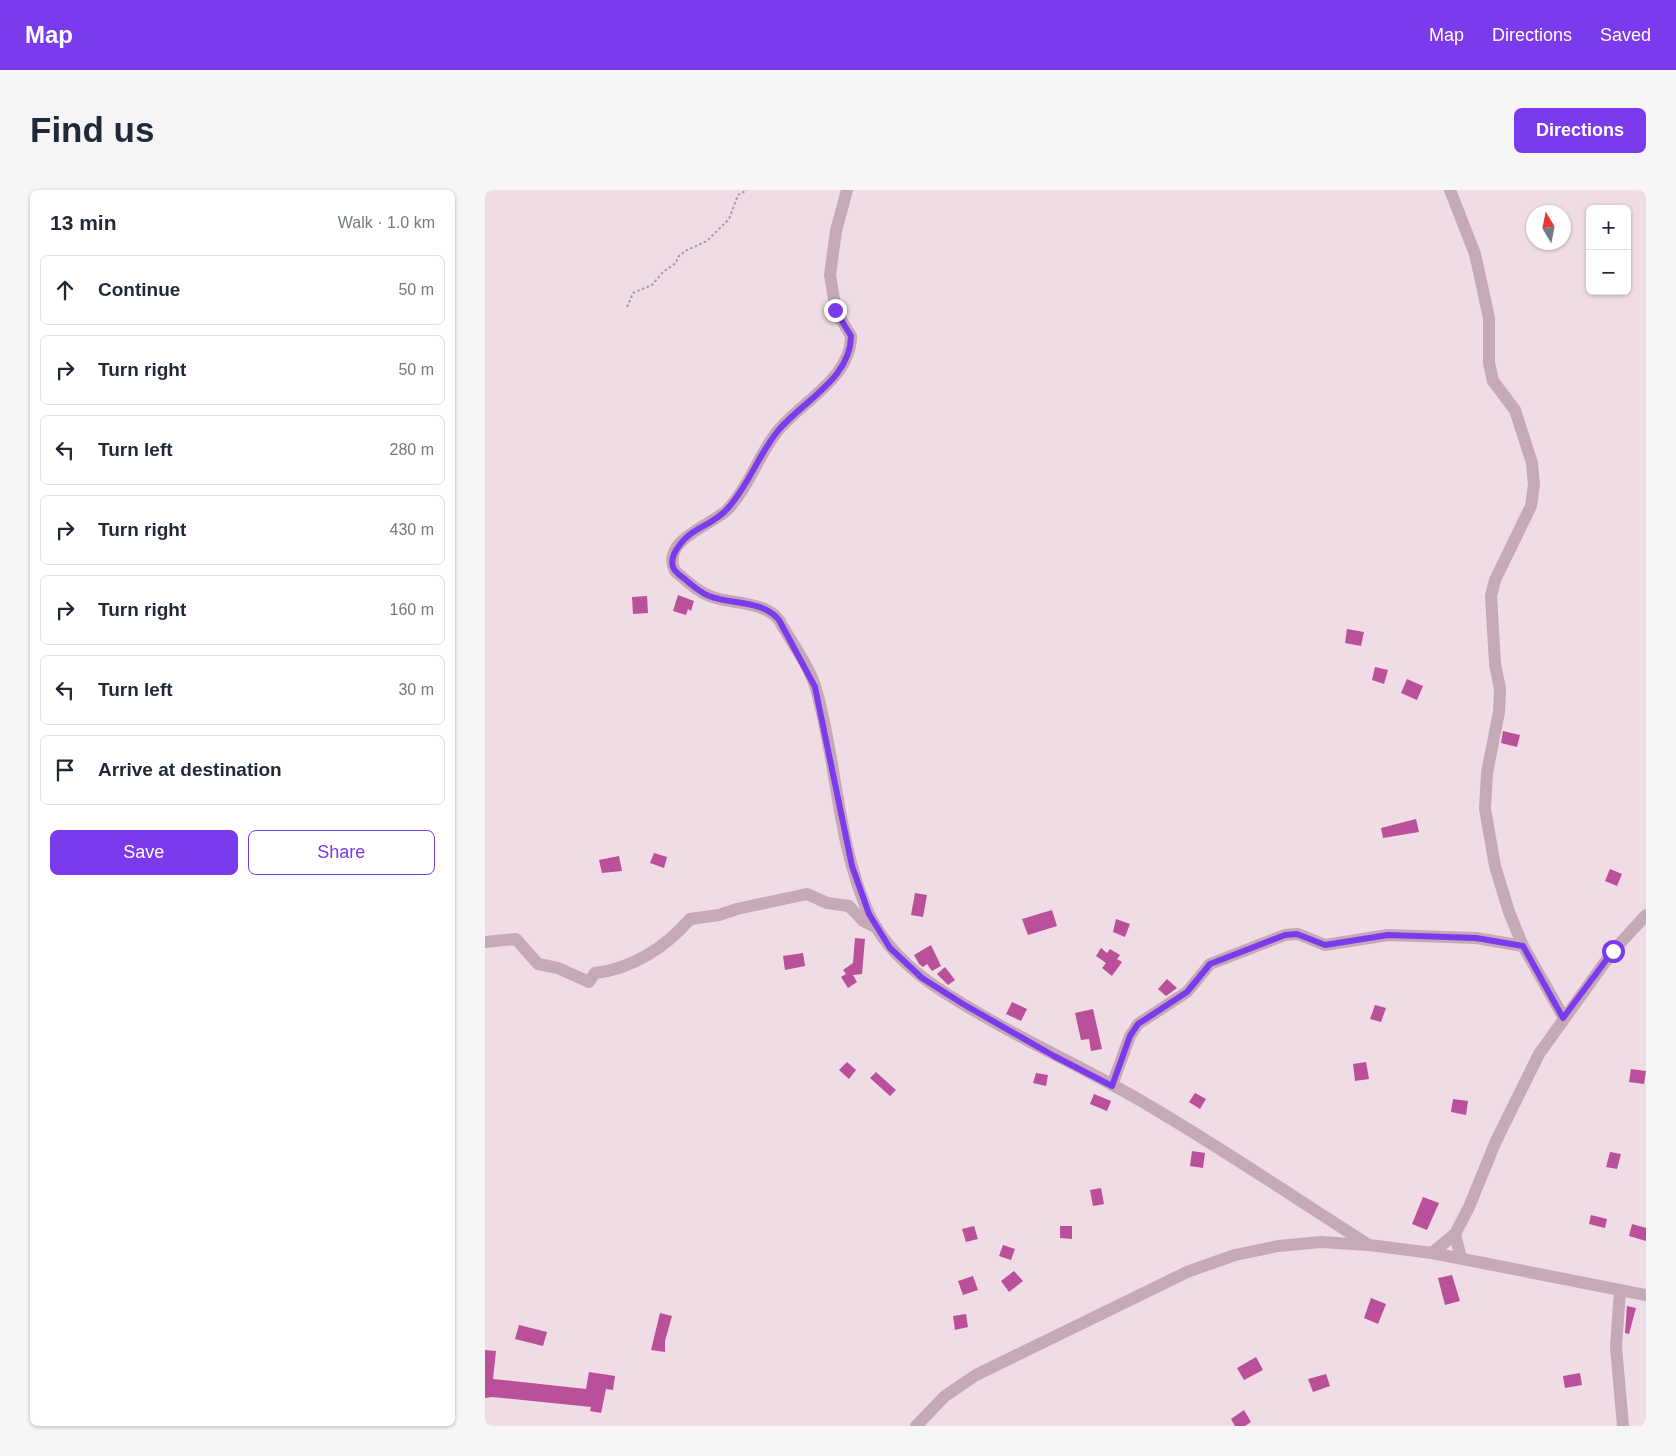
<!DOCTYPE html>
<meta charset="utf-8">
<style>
:root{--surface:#fff;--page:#f6f6f7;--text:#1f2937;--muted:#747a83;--line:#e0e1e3;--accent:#7c3aed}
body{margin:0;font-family:Helvetica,sans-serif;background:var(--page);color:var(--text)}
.controls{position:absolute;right:15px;top:15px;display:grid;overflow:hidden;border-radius:8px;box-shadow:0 1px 4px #0004}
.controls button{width:45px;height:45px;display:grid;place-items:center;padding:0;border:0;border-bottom:1px solid var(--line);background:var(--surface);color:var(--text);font:25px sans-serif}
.compass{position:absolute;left:1041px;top:15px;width:45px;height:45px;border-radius:50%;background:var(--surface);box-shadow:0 1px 4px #0004;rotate:350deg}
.stop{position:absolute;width:15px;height:15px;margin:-11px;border:4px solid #7c3aed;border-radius:50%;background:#fff}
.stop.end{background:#7c3aed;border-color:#fff;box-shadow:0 1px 5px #0008}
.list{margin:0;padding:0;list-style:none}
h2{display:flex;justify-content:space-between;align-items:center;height:65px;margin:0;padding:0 20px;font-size:21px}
h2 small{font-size:16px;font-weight:400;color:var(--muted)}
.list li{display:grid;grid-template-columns:32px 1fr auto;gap:15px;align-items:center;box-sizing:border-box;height:70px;margin:0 10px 10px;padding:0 10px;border:1px solid var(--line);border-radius:8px}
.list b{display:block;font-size:19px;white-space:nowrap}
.list em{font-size:16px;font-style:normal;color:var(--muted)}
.actions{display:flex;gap:10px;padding:15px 20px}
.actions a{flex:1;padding:11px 0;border:1px solid var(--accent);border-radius:8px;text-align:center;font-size:18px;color:var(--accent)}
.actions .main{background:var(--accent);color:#fff}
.icon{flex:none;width:28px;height:28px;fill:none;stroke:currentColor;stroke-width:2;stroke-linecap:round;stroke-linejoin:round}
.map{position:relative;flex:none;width:1161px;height:1236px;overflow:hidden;border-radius:8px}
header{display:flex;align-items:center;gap:30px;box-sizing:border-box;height:70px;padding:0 25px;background:var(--accent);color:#fff}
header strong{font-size:24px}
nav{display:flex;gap:28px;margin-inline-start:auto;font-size:18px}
.intro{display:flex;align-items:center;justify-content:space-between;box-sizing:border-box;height:120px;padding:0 30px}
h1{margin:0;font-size:35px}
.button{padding:12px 22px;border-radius:8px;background:var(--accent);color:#fff;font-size:18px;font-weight:700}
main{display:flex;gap:30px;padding:0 30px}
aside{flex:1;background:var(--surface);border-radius:8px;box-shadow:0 1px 4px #0004}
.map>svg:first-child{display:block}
</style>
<header>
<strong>Map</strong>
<nav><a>Map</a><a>Directions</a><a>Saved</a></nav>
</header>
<div class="intro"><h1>Find us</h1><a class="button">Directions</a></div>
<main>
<aside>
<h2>13 min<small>Walk · 1.0 km</small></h2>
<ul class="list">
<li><svg class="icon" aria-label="ahead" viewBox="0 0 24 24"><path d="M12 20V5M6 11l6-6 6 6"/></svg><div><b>Continue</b></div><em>50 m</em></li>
<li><svg class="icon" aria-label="right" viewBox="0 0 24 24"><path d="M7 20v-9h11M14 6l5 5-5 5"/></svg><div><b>Turn right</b></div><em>50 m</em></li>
<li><svg class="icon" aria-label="left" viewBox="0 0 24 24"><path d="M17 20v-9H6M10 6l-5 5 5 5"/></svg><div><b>Turn left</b></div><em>280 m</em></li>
<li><svg class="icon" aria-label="right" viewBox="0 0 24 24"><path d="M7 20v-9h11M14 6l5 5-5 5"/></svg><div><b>Turn right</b></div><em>430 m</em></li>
<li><svg class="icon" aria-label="right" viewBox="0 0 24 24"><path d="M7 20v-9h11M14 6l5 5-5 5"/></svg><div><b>Turn right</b></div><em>160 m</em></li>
<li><svg class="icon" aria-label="left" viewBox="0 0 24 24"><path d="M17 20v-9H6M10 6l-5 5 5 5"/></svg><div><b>Turn left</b></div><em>30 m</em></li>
<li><svg class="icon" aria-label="arrive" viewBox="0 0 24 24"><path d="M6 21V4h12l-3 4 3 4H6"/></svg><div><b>Arrive at destination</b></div></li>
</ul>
<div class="actions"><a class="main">Save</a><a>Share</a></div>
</aside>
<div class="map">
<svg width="1161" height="1236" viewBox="0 0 1161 1236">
<rect width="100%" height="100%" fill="#efdce4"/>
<g fill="#b95099">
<polygon points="193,405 209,411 206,421 203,419 201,425 188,421"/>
<polygon points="162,406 163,423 148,424 147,407"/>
<polygon points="862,439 879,442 876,456 860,453"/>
<polygon points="890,477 903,480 899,494 887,490"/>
<polygon points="922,489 938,496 932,510 916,503"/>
<polygon points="1018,541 1035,545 1032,557 1016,553"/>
<polygon points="931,629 934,642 898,648 896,638"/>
<polygon points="169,663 182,667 179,678 165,673"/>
<polygon points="134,666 137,681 117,683 114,670"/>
<polygon points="1125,679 1137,684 1132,696 1120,691"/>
<polygon points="430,703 442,705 438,727 426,725"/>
<polygon points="567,720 572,736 543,745 537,729"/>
<polygon points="631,729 645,734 640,747 628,742"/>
<polygon points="370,748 380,749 377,784 368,785 372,792 363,798 356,787 361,784 358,780 368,773"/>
<polygon points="446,755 456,776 447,781 442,774 438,777 434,774 429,765"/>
<polygon points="616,758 622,763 625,759 635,765 632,769 637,772 627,786 617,778 621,773 611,766"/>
<polygon points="318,763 320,776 300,780 298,766"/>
<polygon points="460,777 470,790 463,795 452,784"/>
<polygon points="682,789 692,798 681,806 673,799"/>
<polygon points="527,812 542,819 536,831 521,824"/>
<polygon points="890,815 901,818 896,832 885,829"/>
<polygon points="608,819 617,859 606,861 604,849 596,850 590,823"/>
<polygon points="362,872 371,880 364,889 354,880"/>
<polygon points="881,872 884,889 870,891 868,874"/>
<polygon points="1146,879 1161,881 1159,894 1144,892"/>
<polygon points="391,882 411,900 405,906 385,888"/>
<polygon points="551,883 563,885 561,896 548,893"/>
<polygon points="710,903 721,909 715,919 704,912"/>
<polygon points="609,904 626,911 622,921 605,914"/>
<polygon points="968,909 983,911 981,925 966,922"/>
<polygon points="707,961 720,963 718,978 705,976"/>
<polygon points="1125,962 1136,964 1132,979 1121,977"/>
<polygon points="616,998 619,1014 608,1016 605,1000"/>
<polygon points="938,1007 954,1013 942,1040 927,1034"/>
<polygon points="1106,1025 1122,1029 1120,1038 1104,1034"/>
<polygon points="1147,1034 1161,1038 1161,1051 1144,1046"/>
<polygon points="489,1036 493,1049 481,1052 477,1039"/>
<polygon points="575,1036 587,1036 587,1049 575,1048"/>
<polygon points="518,1055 530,1059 526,1070 514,1066"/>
<polygon points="529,1081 538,1091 524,1102 516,1091"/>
<polygon points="967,1085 975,1111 960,1115 953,1088"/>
<polygon points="488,1086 493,1100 478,1105 473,1091"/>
<polygon points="886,1108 901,1114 893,1134 879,1128"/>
<polygon points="1142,1116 1151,1118 1144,1144 1140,1143"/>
<polygon points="175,1123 187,1126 180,1151 180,1162 166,1160"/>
<polygon points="481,1124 483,1137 470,1140 468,1126"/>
<polygon points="34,1135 62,1142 58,1156 30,1149"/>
<polygon points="0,1160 11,1161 8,1189 101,1199 104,1182 130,1186 128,1200 121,1199 116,1223 105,1221 106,1217 7,1207 0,1208"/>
<polygon points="771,1167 778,1180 759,1190 752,1178"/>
<polygon points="1095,1183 1097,1195 1080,1198 1078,1186"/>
<polygon points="841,1184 845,1196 828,1202 823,1189"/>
<polygon points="759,1220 766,1232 760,1236 750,1236 746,1229"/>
</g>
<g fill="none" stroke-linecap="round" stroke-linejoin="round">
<polyline stroke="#b294a3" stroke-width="2" stroke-dasharray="2.5 2.5" stroke-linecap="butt" points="142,117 148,103 167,95 178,82 191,73 193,67 200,61 222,51 244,29 253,5 262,0"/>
<g stroke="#c6a9b7" stroke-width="12">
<path d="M362 0 351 41 345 85 351 121 366 146C366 189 315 212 291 243 273 267 263 298 242 320 227 335 175 350 190 381 201 390 211 401 225 406 247 415 278 410 294 430 306 452 324 475 331 499 352 572 352 652 383 722 407 775 461 805 509 832 560 861 613 885 663 915 738 959 810 1008 884 1055"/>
<polyline points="965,0 990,64 994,82 1004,128 1004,173 1008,191 1030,220 1047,273 1049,295 1046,316 1010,390 1006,406 1010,474 1015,499 1014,522 1002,583 1000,619 1010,676 1024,722 1038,756 1079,828"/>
<path d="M0 752 31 749 53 774 73 778 104 792 110 783C147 779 181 757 205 729L234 725 252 719 322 704 342 713 364 716 378 731 392 738"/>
<polyline points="627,895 645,846 653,834 702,802 725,774 800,745 813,744 840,755 903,745 991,748 1038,756"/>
<polyline points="970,1044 976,1068"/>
<polyline points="947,1063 970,1044 984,1017 1011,951 1054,864 1128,761 1161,725"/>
<polyline points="1135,1100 1131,1157 1138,1236"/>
<polyline points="431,1236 460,1206 491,1185 702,1082 750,1065 793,1056 836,1052 884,1055 947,1063 1161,1105"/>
</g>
</g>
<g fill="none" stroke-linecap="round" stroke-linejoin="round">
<path stroke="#7c3aed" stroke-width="6" d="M350 120 366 146C366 189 316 212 292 242 273 266 263 296 243 318 225 339 204 335 189 364 187 369 186 374 189 379 192 384 198 387 202 391 209 397 216 403 224 406 247 415 278 410 294 430L330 497 367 676 384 724 405 758 437 788 478 814 569 866 627 896 645 846 653 834 702 802 725 774 800 745 812 744 840 755 903 745 991 748 1038 756 1078 828 1128 761"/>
</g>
</svg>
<div class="controls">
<button>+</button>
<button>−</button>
</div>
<svg class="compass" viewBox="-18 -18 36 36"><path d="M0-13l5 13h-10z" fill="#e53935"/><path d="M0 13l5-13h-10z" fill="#747a83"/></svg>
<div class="stop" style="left:1128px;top:761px"></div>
<div class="stop end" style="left:350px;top:120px"></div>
</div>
</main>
